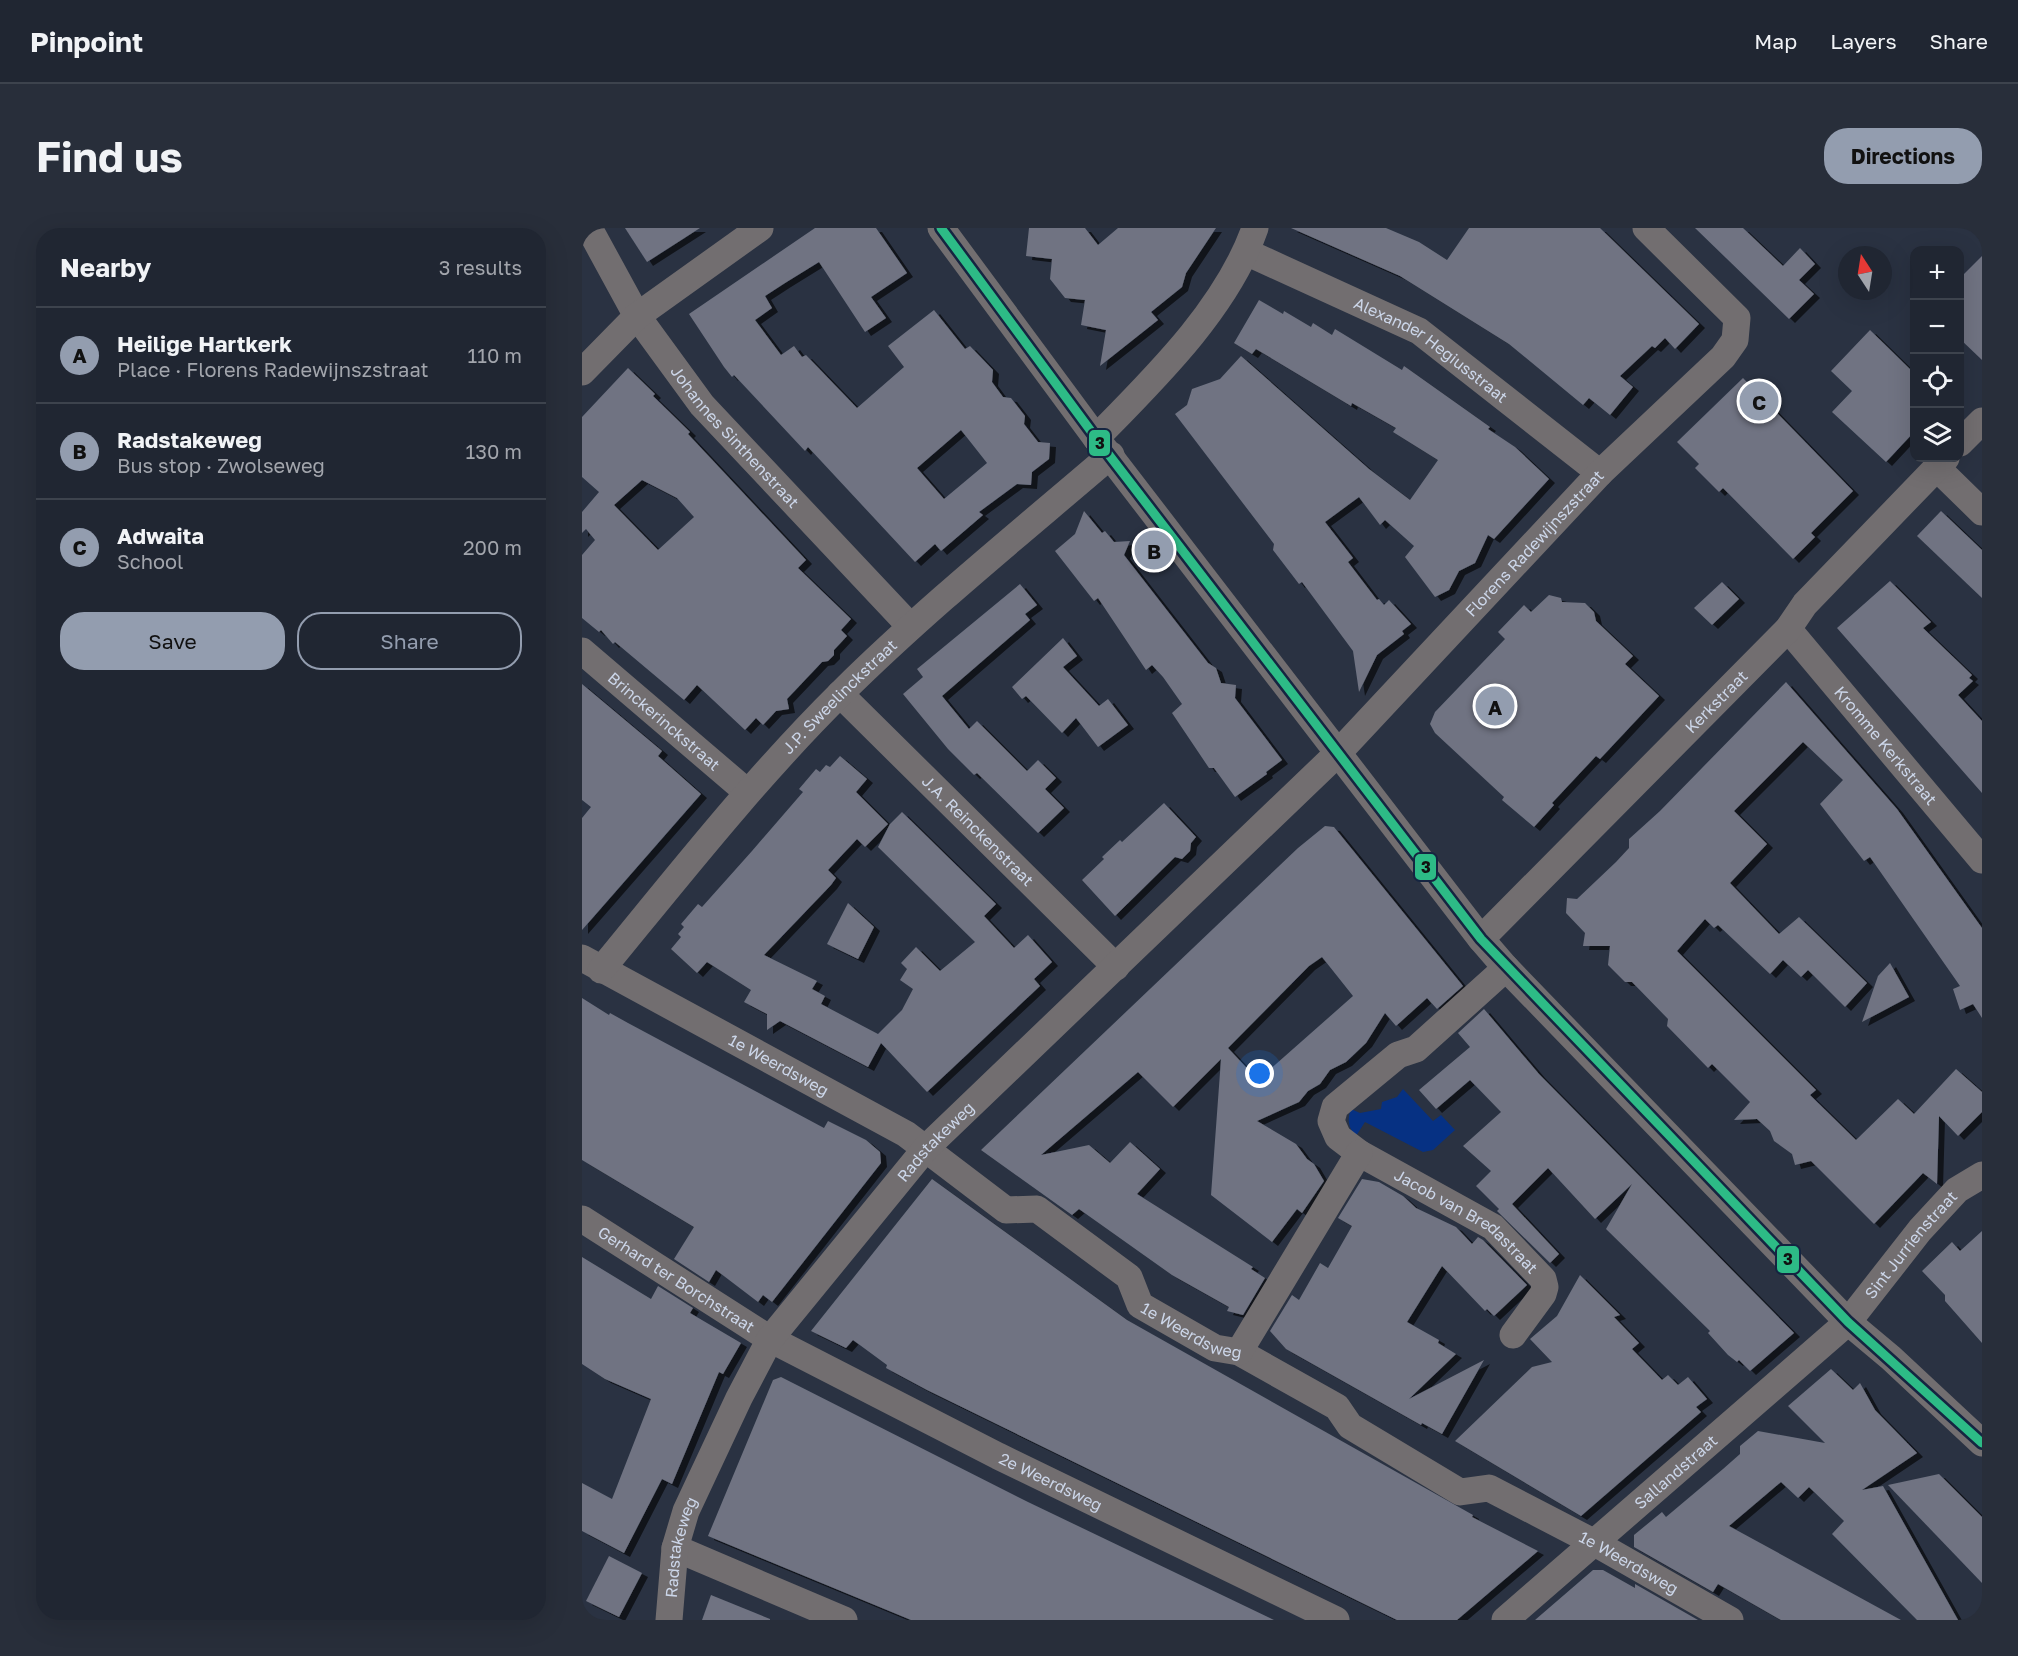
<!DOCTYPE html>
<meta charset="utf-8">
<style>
:root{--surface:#202632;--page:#282e3a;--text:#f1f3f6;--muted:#a2a5ac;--line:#3d434d;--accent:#939daf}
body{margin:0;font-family:"Golos Text",sans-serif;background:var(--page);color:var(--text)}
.controls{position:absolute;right:18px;top:18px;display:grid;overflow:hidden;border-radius:12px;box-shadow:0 6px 24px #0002}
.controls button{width:54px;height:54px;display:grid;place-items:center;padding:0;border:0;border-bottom:2px solid var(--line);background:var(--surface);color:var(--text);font:30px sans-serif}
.compass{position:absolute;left:1256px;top:18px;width:54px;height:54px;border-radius:50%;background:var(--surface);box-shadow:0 6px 24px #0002;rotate:348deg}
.you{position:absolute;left:678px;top:846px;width:21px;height:21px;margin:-15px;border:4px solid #fff;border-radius:50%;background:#1a73e8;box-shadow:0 0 0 9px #1a73e833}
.badge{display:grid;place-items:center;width:39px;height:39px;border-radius:50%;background:var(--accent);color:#111;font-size:20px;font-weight:700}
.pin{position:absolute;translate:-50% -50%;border:3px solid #fff;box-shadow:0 2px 6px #0006}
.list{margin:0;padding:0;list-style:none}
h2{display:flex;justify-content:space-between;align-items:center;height:78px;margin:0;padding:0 24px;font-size:26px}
h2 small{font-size:20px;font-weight:400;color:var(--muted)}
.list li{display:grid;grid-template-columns:39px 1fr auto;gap:18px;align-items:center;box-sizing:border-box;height:96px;padding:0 24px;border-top:2px solid var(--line)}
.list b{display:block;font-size:22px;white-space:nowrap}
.list p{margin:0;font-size:20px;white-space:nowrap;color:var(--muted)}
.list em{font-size:20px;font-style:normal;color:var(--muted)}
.actions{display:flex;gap:12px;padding:18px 24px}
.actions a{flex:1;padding:14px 0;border:2px solid var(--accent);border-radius:24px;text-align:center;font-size:21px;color:var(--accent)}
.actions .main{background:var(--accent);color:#111}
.icon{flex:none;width:33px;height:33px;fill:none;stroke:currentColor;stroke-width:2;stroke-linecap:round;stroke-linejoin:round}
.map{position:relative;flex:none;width:1400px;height:1392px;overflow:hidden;border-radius:24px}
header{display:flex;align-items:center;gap:36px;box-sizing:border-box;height:84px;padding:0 30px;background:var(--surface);border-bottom:2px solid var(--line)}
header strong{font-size:28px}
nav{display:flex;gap:33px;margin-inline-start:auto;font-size:21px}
.intro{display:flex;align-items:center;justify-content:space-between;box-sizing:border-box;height:144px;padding:0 36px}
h1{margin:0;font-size:42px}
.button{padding:15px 27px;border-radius:24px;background:var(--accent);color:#111;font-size:21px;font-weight:700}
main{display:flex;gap:36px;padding:0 36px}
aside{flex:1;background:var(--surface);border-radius:24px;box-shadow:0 6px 24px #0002}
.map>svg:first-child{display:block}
</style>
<header>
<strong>Pinpoint</strong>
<nav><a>Map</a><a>Layers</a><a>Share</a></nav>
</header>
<div class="intro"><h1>Find us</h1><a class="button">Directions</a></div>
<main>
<aside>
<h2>Nearby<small>3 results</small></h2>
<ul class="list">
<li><span class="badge">A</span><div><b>Heilige Hartkerk</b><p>Place · Florens Radewijnszstraat</p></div><em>110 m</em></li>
<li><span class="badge">B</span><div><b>Radstakeweg</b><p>Bus stop · Zwolseweg</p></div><em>130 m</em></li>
<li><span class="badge">C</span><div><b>Adwaita</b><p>School</p></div><em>200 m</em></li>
</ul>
<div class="actions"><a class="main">Save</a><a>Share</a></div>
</aside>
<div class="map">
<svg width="1400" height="1392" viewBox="0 0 1400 1392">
<defs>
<filter id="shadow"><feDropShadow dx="6" dy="4" stdDeviation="0" flood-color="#0009"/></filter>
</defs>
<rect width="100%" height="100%" fill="#2a3242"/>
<path fill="#063183" d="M821 861 851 893 859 887 873 902 851 922 841 924 783 894 774 908C766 900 765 891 769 881L778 885 799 881 800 874 815 869Z"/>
<g fill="#6f7382" fill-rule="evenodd" filter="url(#shadow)">
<polygon points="43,0 118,0 65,34"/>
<path d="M233 0H294L325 45 289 69 304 90 283 104 237 34 203 55 183 68 190 80 173 92 199 127 212 118 220 129 224 127 275 180 322 139 306 118 352 82 383 121 388 118 411 142 410 154 421 169 429 170 443 188 442 196 456 214 468 215 467 231 450 244 449 257 435 256 397 284 401 287 359 323 353 316 333 334 226 219 223 223 152 147 150 149 142 139 107 86ZM379 202 405 235 362 271 335 240Z"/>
<polygon points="447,0 503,0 516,17 536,0 634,0 604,45 600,59 569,84 576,92 518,138 524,102 499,97 503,72 483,70 468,51 470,31 444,28"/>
<polygon points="709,0 804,0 837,14 865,32 887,0 1018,0 1117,96 1093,121 1083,110 1073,120 1070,118 1038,148 1051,159 1028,187 1007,170 1001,177 927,116 818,48"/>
<polygon points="1113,0 1161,0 1201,38 1218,20 1233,36 1217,52 1232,66 1207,91"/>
<polygon points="1400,28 1400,132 1377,110 1377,51"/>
<polygon points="677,72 701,86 702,83 729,99 731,95 750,107 753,101 820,142 822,138 908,199 906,201 933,219 967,251 912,311 906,307 893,335 877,343 867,362 853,369 823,329 832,318 803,292 798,297 777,269 743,294 771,330 766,334 795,372 797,371 802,377 807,372 829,396 820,403 822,406 795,427 777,464 771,423 720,354 717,356 691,322 692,316 593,186 605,177 610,161 638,151 659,128 787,241 828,272 856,232 811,204 814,200 770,175 769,178 674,121 670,126 652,115"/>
<polygon points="1288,102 1332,145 1332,204 1304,234 1250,184 1270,163 1249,143"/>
<path d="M46 140 73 166 71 168 108 204 106 206 224 332 216 340 269 391 259 402 265 408 252 422V427L246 433 240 434 205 471 207 481 194 483 181 497 174 490 163 502 115 457 102 472 33 414 31 416 19 402 17 404 0 390V327L13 312 4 301 0 305V284L17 264 0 249V189ZM60 252 95 270 112 289 76 322 32 277Z"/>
<polygon points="1161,150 1271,263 1229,305 1233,309 1211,331 1141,260 1137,264 1113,240 1117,236 1095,214"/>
<polygon points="502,283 520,305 523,303 532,314 548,313 542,327 626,435 634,440 639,455 654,457 653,470 700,532 684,544 685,546 653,569 632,540 627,540 590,485 600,476 581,449 570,437 564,442 516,370 512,373 473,323 493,306"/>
<polygon points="1359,283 1400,322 1400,370 1335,308"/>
<polygon points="1308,353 1349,394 1341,400 1390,447 1387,450 1391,453 1376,467 1400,493 1400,565 1255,400"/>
<polygon points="1140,354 1157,371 1130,397 1112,380"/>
<polygon points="438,356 455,377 443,386 448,392 360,468 387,501 395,493 445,543 456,532 474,550 463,561 482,580 456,605 395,545 392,547 366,521 321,466 341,449 335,441"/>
<polygon points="967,367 979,370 980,374 1003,375 1012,384 1014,393 1051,428 1043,436 1077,468 1018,531 1014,528 970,575 972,577 952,599 920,572 922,569 853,505 848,496 853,484 923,411 916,404 942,377 949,384"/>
<polygon points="481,410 495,428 481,439 517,478 526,471 546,497 516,519 494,490 480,505 444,468 440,471 430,459"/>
<polygon points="1204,454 1315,581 1400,700 1400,790 1391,776 1378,782 1371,761 1378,758 1288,629 1282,633 1238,576 1261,552 1221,514 1152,583 1185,616 1148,655 1197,706 1217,689 1285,755 1263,779 1226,742 1219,749 1201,732 1188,746 1136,697 1132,700 1123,691 1095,723 1234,862 1228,867 1274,912 1316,871 1332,886 1374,841 1400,864 1400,884 1376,908 1357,888 1355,956 1341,945 1292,996 1229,933 1213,937 1210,926 1192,913 1188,903 1175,891 1152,892 1168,874 1130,836 1126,840 1085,798 1086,791 1050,754 1043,754 1026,737 1028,718 1001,718 1003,705 984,685 985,670 995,671 1034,634 1047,620 1047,611 1078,583"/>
<polygon points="0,456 80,523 76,528 119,566 0,702 0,590 9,579 0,572"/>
<polygon points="258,528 285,551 274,564 306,596 283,619 275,611 246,642 254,650 249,657 182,727 235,753 230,761 243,768 239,776 296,806 320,782 331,761 318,752 325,741 319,735 334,719 358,743 393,714 296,619 308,596 320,584 414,676 402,688 432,720 446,707 470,734 452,751 458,758 345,864 299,815 286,839 198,793 185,802 185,786 162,774 169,762 125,734 115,745 89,721 99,709 96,706 102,699 99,696 116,676 120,679 170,623 221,564 217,561 234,541 238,544 244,537 248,539"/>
<polygon points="582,575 614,609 609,615 608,623 600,631 593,629 533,688 500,652 522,631 520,629 538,612 540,614"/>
<path d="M743 598 752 599 881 758 855 781 845 770 814 798 803 785 784 815 764 834 748 842 738 856 726 863 717 874 675 893 714 916 725 931 732 936 742 953 720 985 715 981 690 1014 629 967 639 831 591 879 556 844 459 927 507 917 528 935 548 914 578 941 555 966 671 1039 669 1041 683 1050 661 1087 645 1083 647 1079 590 1047 497 981 490 987 399 922 716 620ZM740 729 771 768 676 852 646 820 727 738Z"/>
<polygon points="266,675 292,699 276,731 245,716"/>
<polygon points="1308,735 1327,769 1280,794 1296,748"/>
<polygon points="0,770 27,787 28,785 46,795 242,900 246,893 284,912 298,924 299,935 190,1074 181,1067 176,1074 134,1042 127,1054 92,1031 112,999 0,932"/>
<polygon points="902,781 957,846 1212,1105 1168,1143 1157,1132 1155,1134 1146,1127 1126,1105 1128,1103 1024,1001 1050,956 1013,991 966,940 930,976 977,1026 968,1035 915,983 917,981 894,958 909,943 881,918 919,884 888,852 854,881 837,862 888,819 876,805"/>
<polygon points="350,951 545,1092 891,1287 890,1289 956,1323 875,1392 815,1392 345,1162 304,1140 305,1137 271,1112 264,1120 229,1103"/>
<polygon points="780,951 797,954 821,968 834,980 874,999 890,1016 896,1009 901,1012 945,1057 912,1088 905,1081 903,1083 860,1038 825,1094 857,1112 856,1115 874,1126 827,1171 902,1132 860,1206 840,1195 839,1197 704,1121 688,1103 710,1067 717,1072 738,1035 746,1040 770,998 756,990"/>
<polygon points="1400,1003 1400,1115 1363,1073 1363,1067 1340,1043 1370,1014 1378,1023"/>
<polygon points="0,1029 69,1071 76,1058 111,1080 108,1085 159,1115 141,1146 137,1144 90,1256 80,1251 42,1325 0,1303 0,1255 30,1271 69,1171 23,1151 0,1136"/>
<polygon points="998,1047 1038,1087 1032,1089 1057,1115 1050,1121 1080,1152 1086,1147 1096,1157 1106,1149 1125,1171 1114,1179 1119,1184 999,1288 873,1213 950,1139 970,1134 948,1111 975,1088"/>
<polygon points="1249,1141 1271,1162 1278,1155 1293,1182 1335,1225 1280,1262 1301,1258 1376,1392 1335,1392 1250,1306 1262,1293 1227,1259 1216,1270 1199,1254 1147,1298 1319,1392 1199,1392 1136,1356 1131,1364 1052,1319 1052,1307 1080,1284 1084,1289 1141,1241 1158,1226 1158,1218 1176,1203 1243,1215 1206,1178"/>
<polygon points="199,1149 446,1274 692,1392 329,1392 126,1308 191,1152"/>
<polygon points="1357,1246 1400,1289 1400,1355 1306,1257"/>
<polygon points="27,1328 60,1345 37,1389 4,1373"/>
<polygon points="1011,1342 1021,1342 1053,1360 1053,1356 1116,1392 953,1392"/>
<polygon points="129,1367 188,1391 188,1392 120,1392"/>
</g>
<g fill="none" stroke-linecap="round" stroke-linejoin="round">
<g stroke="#726e70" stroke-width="27">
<path id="s1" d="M7 0 55 88 120 177 328 398"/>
<polyline points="359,0 514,210 899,711 924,740 1266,1094 1309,1130 1400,1215"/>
<path id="s2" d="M664 24 837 103 1018 245"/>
<polyline points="0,144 55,88 178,0"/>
<path d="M514 210C573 150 645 80 673 0"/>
<polyline points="1378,215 1400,193"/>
<polyline points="1354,239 1400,284"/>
<path id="s3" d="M1206 401 1400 632"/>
<path id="s4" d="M0 423 165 564"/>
<path id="s5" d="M258 466 534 739"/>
<path id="s6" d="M899 711 1206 401 1223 376 1364 230"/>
<path id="s7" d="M0 730 324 906 424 982 455 981 547 1049 558 1077 633 1120 657 1124 755 1179 768 1198 878 1264 907 1260 1013 1315 1148 1392"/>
<path id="s8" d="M924 740 834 821 816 827 753 879 749 893 756 909 777 925 911 999 961 1051 963 1059 961 1066 931 1107"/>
<path id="s9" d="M19 742C97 647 173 550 260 464 345 380 438 305 529 227"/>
<path id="s10" d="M0 991 188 1111 416 1228 754 1392"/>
<polyline points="657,1124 777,925"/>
<polyline points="93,1320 262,1392"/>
<path id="s11" d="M87 1392 93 1320 104 1283 157 1170 188 1111 344 920 756 525 1018 245 1141 129 1153 112 1155 90 1064 0"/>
<path id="s12" d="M923 1392 1266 1094 1338 1002 1375 962 1400 947"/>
</g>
<g stroke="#152541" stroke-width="14">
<polyline id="bus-1" points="359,0 514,210 899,711 1266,1094 1400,1215"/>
</g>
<use href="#bus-1" stroke="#2dbb86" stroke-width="9"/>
</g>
<g text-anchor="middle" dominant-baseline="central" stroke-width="6" stroke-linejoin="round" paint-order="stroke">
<g font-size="16" fill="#ccd6e9" stroke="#152541">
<text stroke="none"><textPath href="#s2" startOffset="210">Alexander Hegiusstraat</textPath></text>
<text stroke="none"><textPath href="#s1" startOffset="256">Johannes Sinthenstraat</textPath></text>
<text stroke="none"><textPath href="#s11" startOffset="1407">Florens Radewijnszstraat</textPath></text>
<text stroke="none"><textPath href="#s9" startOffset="363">J.P. Sweelinckstraat</textPath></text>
<text stroke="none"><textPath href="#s6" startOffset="334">Kerkstraat</textPath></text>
<text stroke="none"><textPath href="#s4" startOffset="108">Brinckerinckstraat</textPath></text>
<text stroke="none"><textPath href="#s3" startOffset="152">Kromme Kerkstraat</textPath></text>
<text stroke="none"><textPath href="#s5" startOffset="194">J.A. Reinckenstraat</textPath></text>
<text stroke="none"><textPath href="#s7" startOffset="224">1e Weerdsweg</textPath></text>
<text stroke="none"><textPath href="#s11" startOffset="560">Radstakeweg</textPath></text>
<text stroke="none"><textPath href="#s8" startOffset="408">Jacob van Bredastraat</textPath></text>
<text stroke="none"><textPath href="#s12" startOffset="554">Sint Jurrienstraat</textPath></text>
<text stroke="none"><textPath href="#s10" startOffset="112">Gerhard ter Borchstraat</textPath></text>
<text stroke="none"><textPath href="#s7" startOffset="728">1e Weerdsweg</textPath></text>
<text stroke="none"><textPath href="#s12" startOffset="226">Sallandstraat</textPath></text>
<text stroke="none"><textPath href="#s10" startOffset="538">2e Weerdsweg</textPath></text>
<text stroke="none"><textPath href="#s11" startOffset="74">Radstakeweg</textPath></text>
<text stroke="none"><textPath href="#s7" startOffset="1232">1e Weerdsweg</textPath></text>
</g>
</g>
<g stroke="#152541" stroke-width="2">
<rect x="506" y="201" width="23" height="28" rx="6" fill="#2dbb86"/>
<rect x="832" y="625" width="23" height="28" rx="6" fill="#2dbb86"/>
<rect x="1194" y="1017" width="24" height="29" rx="6" fill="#2dbb86"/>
</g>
<g font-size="16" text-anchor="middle" font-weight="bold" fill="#111">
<text x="518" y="221">3</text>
<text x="844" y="645">3</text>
<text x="1206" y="1037">3</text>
</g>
</svg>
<div class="controls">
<button>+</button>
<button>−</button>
<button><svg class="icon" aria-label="locate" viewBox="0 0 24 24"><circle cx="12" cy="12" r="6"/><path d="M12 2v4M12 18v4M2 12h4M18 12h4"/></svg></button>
<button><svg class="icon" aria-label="layers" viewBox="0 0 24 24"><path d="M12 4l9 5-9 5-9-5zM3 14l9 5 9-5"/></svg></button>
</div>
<svg class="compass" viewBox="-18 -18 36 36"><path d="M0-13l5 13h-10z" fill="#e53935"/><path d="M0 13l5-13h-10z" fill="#a2a5ac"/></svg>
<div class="you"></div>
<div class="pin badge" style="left:913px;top:478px">A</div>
<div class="pin badge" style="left:572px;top:322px">B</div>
<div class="pin badge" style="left:1177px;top:173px">C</div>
</div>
</main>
